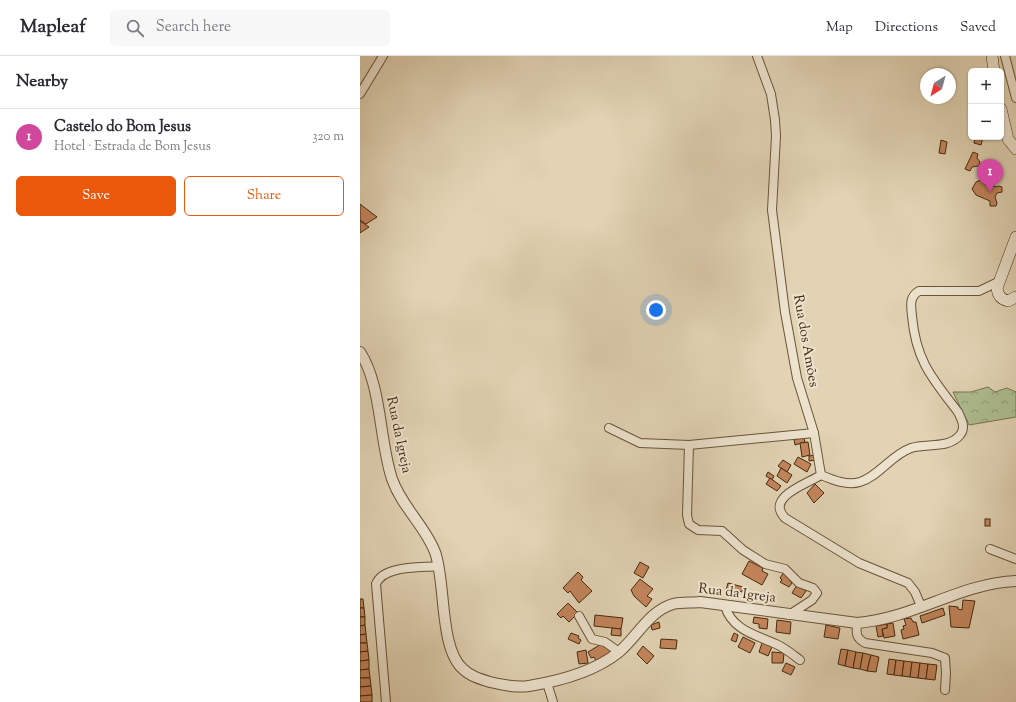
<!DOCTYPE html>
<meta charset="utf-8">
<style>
:root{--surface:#fff;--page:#f7f7f7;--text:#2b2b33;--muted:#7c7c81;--line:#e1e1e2;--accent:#ea580c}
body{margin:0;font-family:"Sorts Mill Goudy",serif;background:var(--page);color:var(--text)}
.controls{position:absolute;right:12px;top:12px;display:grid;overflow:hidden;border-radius:6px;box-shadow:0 1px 3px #0004}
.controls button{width:36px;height:36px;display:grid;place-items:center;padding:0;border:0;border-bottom:1px solid var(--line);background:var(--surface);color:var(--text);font:20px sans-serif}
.compass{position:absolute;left:560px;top:12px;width:36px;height:36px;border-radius:50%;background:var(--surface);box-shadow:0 1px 3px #0004;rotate:216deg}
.you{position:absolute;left:296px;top:254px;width:14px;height:14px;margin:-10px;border:3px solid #fff;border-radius:50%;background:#1a73e8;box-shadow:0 0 0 6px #1a73e833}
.badge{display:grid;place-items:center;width:26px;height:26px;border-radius:50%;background:var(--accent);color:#fff;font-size:13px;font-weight:700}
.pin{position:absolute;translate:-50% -33px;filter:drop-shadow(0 1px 2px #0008)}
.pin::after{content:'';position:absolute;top:21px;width:14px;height:12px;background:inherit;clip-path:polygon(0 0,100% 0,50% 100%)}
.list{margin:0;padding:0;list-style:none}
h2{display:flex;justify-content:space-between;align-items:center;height:52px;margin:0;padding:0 16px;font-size:17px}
h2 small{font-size:13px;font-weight:400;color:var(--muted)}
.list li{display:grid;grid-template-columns:26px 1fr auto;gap:12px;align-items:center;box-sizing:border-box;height:56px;padding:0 16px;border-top:1px solid var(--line)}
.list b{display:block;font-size:15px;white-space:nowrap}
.list p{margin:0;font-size:13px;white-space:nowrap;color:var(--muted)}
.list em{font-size:13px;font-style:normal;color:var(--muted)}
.actions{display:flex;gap:8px;padding:12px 16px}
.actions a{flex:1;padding:9px 0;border:1px solid var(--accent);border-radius:6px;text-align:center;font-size:14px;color:var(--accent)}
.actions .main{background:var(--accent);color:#fff}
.icon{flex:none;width:22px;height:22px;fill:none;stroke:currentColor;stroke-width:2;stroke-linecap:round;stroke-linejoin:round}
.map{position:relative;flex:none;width:656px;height:646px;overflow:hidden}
header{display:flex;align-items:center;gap:24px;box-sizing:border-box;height:56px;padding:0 20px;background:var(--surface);border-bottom:1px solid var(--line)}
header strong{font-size:19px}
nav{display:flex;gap:22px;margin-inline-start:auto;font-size:14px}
.search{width:280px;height:36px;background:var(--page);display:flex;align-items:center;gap:10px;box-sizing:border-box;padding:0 14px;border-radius:6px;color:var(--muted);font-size:15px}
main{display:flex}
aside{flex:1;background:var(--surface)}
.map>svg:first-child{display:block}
</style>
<header>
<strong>Mapleaf</strong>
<div class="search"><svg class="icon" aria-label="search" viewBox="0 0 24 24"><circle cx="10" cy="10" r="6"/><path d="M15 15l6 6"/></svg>Search here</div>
<nav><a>Map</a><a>Directions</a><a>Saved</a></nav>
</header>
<main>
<aside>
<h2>Nearby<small></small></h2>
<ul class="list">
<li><span class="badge" style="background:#d1479c">1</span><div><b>Castelo do Bom Jesus</b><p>Hotel · Estrada de Bom Jesus</p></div><em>320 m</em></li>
</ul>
<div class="actions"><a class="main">Save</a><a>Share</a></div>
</aside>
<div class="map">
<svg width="656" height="646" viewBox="0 0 656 646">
<defs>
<pattern id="forest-crowns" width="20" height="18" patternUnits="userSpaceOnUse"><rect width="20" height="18" fill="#adbe91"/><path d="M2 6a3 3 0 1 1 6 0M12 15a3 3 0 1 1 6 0" fill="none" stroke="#8e9a75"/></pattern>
</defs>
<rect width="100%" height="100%" fill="#e1d3b4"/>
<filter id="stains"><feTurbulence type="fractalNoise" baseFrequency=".005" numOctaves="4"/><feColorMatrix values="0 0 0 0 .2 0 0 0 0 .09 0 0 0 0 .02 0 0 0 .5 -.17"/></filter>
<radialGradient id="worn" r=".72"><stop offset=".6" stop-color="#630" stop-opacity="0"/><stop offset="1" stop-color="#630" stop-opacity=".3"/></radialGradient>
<polygon fill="url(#forest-crowns)" stroke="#78744f" points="628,331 635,336 647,332 656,336 656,361 609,369 593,336 611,336"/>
<g fill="#c4855c" stroke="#44290d">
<polygon points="615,81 623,81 621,89 614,87"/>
<polygon points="581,84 587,86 585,98 579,97"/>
<polygon points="613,96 618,98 617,102 620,106 619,110 612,111 610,115 605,113"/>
<polygon points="621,124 636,131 639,130 642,131 642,136 637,137 635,141 637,147 636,150 630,150 630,145 616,139 612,133 616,126"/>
<polygon points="0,148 17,161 6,168 0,164"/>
<polygon points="0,165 9,171 0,177"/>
<polygon points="444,382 445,386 435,389 434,383"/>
<polygon points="448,386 450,399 442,401 440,387"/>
<polygon points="456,399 456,404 449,405 449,400"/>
<polygon points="438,401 451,408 447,416 434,408"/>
<polygon points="423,404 431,409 427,416 418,410"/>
<polygon points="421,412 432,419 427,427 417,420"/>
<polygon points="408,416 414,420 412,424 406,420"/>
<polygon points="410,422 421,430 417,435 406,428"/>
<polygon points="455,428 464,437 454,447 447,437"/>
<rect x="625" y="463" width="5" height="7"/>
<polygon points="389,505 403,512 402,515 408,518 402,529 382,518"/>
<polygon points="280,506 289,511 283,522 274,517"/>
<polygon points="218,516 223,521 221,524 232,535 219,547 210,535 208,537 203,532"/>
<polygon points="424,516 431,522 429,524 432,527 429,531 420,526 422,524 420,522"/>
<polygon points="280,523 293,533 287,540 292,543 286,551 274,540 271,534"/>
<polygon points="368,527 383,531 382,536 379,535 377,541 365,538"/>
<polygon points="437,529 446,535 441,542 432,537"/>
<polygon points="0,543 3,543 4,552 0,552"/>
<polygon points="603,544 615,545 609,572 591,571 589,550 598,551 598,553 602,554"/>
<polygon points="208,547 218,557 209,566 203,560 201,562 197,558"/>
<polygon points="0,552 4,552 5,561 0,561"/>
<polygon points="583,552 585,559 562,567 560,560"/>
<polygon points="235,559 263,562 261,573 234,570"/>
<polygon points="0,561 5,561 5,569 0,570"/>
<polygon points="394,561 408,563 407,573 399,572 399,568 393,567"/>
<polygon points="551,562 553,566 556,566 559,579 543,583 541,574 544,573 543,570 546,569 544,563"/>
<polygon points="417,564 431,566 430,578 416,576"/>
<polygon points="299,566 300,572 292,574 291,569"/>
<polygon points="533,567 535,580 524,582 522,573 527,572 527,568"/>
<polygon points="527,568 527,572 522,573 523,580 518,581 516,570"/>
<polygon points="5,569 6,578 0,579 0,570"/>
<polygon points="466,569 480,572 478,583 464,581"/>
<polygon points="252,572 261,573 261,580 251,579"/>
<polygon points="211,577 219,580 218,582 221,584 219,588 208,583"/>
<polygon points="374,577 378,579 376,586 371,584"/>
<polygon points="6,578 7,587 0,587 0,579"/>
<polygon points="383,581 395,587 390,597 378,591"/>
<polygon points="301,583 317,584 316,593 300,592"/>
<polygon points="0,587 7,587 8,595 0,596"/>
<polygon points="243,587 248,590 252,597 236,605 234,601 231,602 228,596"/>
<polygon points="402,587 412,591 408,600 399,596"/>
<polygon points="283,590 294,600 287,608 277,598"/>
<polygon points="481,593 488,594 485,610 478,608"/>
<polygon points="226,594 228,607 219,608 217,596"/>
<polygon points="488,594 496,596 493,612 485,610"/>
<polygon points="8,595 9,604 0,605 0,596"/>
<polygon points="412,596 424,597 423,607 412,607"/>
<polygon points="496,596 503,597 500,613 493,612"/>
<polygon points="503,597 511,599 507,615 500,613"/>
<polygon points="511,599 519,601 516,616 507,615"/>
<polygon points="529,603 536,604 534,619 527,618"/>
<polygon points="9,604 9,613 0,614 0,605"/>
<polygon points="536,604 544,605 542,620 534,619"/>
<polygon points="544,605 552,606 550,621 542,620"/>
<polygon points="552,606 560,607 558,622 550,621"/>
<polygon points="426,607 435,611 431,619 422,615"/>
<polygon points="560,607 568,608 566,623 558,622"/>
<polygon points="568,608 577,609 575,624 566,623"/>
<polygon points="9,613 10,622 0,622 0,614"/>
<polygon points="0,622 10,622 11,630 0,631"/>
<polygon points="11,630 12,639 0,640 0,631"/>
<polygon points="12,639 12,646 0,646 0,640"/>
</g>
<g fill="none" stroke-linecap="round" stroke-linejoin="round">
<g stroke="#6b5437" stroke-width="10">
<g id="minor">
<polyline points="397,0 411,38 415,64 416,80 412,154 425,256 437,322 454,377 461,419"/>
<polyline points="645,0 656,42"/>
<polyline points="0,38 23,0"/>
<polyline points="249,372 280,387 329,389 454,377"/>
<polyline points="329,389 327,459 329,468 338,474 362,475 383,494 405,508 425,513 439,527 453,532 457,537 452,544 429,559"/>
<path d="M461 419C473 424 487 430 500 426 518 421 531 399 551 392 566 387 589 393 600 379 606 372 602 364 598 356 572 322 556 305 552 260 551 249 549 241 559 235H619L640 225"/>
<path d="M461 419C447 428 405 441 425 462L499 507 548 527 555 536 561 550"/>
<polyline points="630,493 656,503"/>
<path d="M365 550C372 574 396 579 416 588 425 592 432 598 440 604"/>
<polyline points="219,560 232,583 245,586 259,596"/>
<path d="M497 567C496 578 496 582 505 587L572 597 585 602 586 617 585 634"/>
<polyline points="187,627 193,646"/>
<path d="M26 646 16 528C23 509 61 512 79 510"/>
</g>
</g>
<g stroke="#6b5437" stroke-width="12">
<path id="tertiary" d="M0 296C22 330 19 384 32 423 42 451 65 470 75 496 86 526 79 592 103 613 110 620 120 623 130 626 142 629 157 632 169 630 200 625 234 616 259 596 277 581 289 555 313 548 321 546 332 547 340 546L497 567C552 563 601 527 656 525"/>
</g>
<g stroke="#44290d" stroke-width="12">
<g id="secondary">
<polyline points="632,0 634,15"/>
<polyline points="641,53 648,83 656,93"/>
<path d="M656 181 637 232C638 240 641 243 648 245L656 241"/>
</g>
</g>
<use href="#minor" stroke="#ece2ce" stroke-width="8"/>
<use href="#tertiary" stroke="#ece2ce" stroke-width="10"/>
<use href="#secondary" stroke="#ece2ce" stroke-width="11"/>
</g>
<g text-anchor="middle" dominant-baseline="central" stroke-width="4" stroke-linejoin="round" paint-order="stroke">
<g font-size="14" fill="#44290d" stroke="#ece2ce">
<text transform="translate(445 285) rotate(80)">Rua dos Amões</text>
<text transform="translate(38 379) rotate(78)">Rua da Igreja</text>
<text transform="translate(377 538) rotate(7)">Rua da Igreja</text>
</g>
</g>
<rect width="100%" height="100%" filter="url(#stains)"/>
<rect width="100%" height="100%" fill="url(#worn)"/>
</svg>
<div class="controls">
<button>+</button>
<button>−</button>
</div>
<svg class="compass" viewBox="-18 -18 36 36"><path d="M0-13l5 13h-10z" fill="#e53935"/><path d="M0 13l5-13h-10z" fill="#7c7c81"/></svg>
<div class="you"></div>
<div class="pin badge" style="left:630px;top:136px;background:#d1479c">1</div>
</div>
</main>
